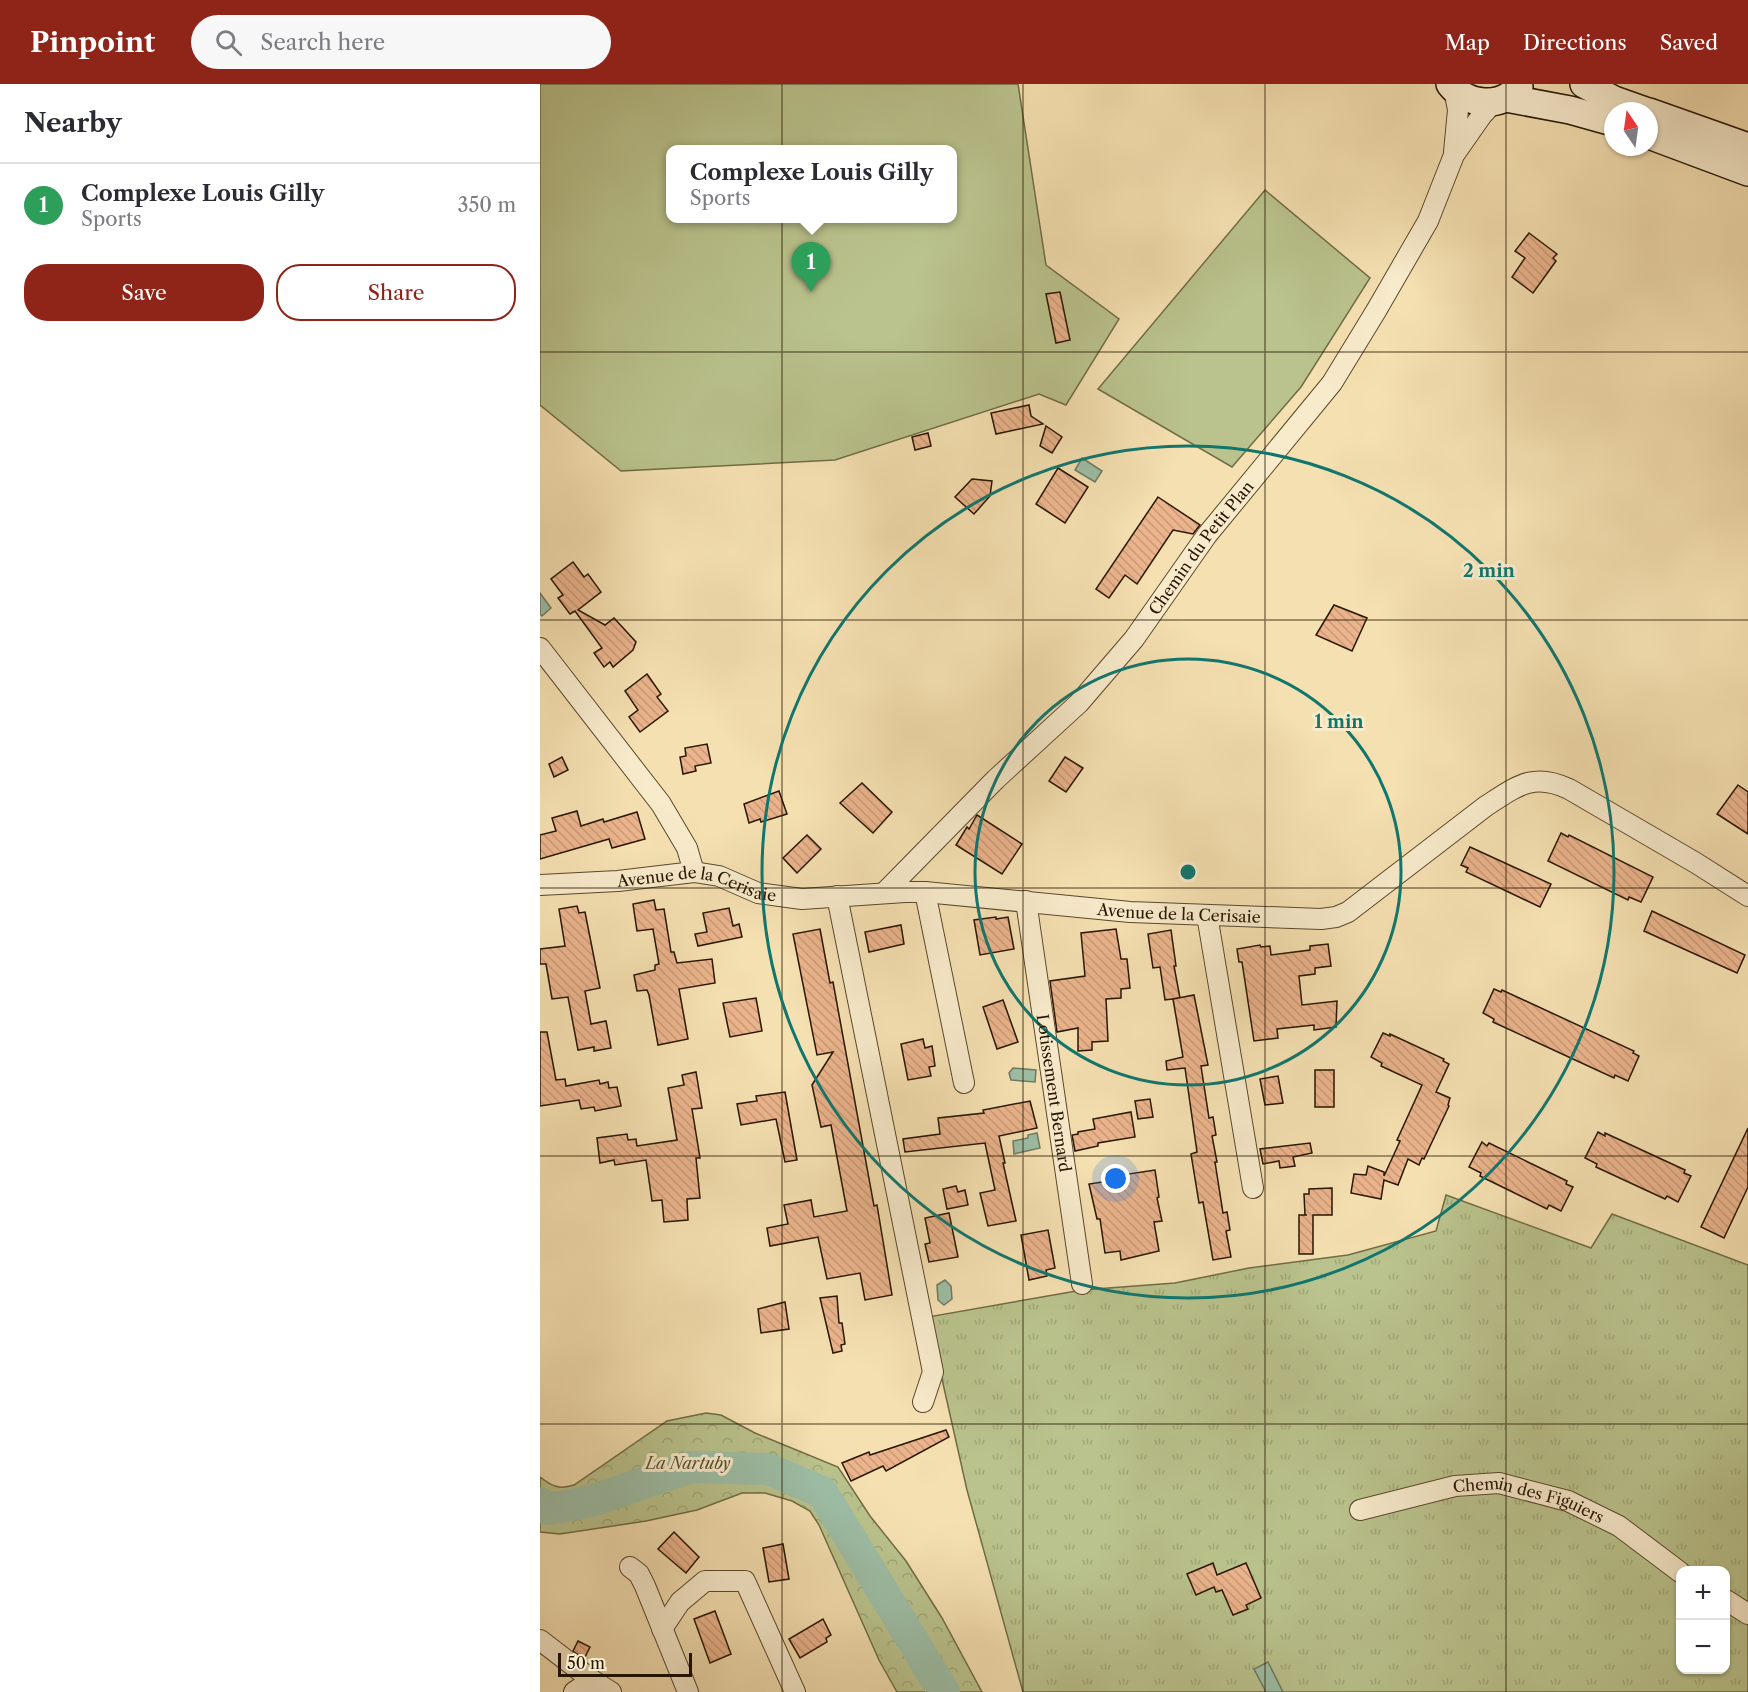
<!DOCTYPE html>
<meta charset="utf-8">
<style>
:root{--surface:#fff;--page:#f7f7f7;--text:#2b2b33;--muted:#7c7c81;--line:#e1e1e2;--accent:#8f2418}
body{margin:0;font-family:"Libre Caslon Text",serif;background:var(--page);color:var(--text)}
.controls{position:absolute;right:18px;bottom:18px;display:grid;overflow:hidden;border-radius:12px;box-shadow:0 2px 4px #0004}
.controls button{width:54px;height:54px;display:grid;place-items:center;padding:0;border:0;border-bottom:2px solid var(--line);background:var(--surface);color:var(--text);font:30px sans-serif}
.compass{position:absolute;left:1064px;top:18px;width:54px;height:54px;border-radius:50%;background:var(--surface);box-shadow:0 2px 4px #0004;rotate:347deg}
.scale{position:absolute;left:18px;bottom:15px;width:134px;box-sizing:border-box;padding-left:6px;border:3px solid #271500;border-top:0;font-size:16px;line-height:21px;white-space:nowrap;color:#271500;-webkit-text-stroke:4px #f8ebcc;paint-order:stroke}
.you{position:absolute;left:576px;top:1095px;width:21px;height:21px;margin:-15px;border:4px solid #fff;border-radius:50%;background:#1a73e8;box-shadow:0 0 0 9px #1a73e833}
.badge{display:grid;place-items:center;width:39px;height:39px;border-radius:50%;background:var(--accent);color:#fff;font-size:20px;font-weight:700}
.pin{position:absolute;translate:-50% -50px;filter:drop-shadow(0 2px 3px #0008)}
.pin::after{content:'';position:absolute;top:32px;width:21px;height:18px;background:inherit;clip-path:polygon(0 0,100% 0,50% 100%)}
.popup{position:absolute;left:126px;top:61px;width:291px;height:78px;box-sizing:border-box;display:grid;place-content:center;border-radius:12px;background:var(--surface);filter:drop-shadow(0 2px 4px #0005);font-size:20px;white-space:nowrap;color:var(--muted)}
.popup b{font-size:22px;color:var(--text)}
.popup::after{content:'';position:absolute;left:50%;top:100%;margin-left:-12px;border:12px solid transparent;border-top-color:var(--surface)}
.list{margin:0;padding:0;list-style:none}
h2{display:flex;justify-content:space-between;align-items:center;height:78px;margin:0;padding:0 24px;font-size:26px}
h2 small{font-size:20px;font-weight:400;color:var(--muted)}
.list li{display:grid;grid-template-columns:39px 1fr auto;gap:18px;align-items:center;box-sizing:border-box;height:84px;padding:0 24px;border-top:2px solid var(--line)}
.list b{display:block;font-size:22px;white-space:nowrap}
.list p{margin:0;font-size:20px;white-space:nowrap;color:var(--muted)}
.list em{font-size:20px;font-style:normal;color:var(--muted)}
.actions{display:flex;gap:12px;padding:18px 24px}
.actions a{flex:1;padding:14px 0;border:2px solid var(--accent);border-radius:24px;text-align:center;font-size:21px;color:var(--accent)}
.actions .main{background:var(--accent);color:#fff}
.icon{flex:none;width:33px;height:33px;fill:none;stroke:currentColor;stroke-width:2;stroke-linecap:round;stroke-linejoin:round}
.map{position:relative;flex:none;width:1208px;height:1608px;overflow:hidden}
header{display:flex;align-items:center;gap:36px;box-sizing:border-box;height:84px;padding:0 30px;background:var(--accent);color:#fff}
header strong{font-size:28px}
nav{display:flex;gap:33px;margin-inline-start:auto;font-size:21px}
.search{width:420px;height:54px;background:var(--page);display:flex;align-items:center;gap:15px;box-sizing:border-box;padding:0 21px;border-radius:33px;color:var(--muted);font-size:22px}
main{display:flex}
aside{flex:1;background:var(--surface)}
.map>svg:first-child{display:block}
</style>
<header>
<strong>Pinpoint</strong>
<div class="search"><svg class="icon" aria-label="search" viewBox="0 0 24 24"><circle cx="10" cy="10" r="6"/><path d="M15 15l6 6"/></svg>Search here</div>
<nav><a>Map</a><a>Directions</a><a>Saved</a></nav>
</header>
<main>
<aside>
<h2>Nearby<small></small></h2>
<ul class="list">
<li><span class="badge" style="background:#2e9e5b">1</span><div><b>Complexe Louis Gilly</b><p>Sports</p></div><em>350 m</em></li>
</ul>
<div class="actions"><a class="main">Save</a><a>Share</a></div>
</aside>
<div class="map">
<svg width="1208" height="1608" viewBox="0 0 1208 1608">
<defs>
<pattern id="grass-tufts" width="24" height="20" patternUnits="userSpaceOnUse" patternTransform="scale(1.5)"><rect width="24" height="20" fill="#bac38d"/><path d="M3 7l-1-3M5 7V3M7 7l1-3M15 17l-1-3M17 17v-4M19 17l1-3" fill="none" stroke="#a0a778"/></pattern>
<pattern id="forest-crowns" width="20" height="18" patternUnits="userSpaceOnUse" patternTransform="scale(1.5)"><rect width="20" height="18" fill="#bac38d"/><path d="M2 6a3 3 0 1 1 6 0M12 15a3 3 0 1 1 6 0" fill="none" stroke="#a0a778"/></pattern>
<pattern id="building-back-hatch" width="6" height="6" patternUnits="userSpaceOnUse" patternTransform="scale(1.5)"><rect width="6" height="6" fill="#ebb48c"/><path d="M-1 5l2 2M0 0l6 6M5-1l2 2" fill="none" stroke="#ca9a77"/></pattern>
</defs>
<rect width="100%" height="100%" fill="#f5e0b1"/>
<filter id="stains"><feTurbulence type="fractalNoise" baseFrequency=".00333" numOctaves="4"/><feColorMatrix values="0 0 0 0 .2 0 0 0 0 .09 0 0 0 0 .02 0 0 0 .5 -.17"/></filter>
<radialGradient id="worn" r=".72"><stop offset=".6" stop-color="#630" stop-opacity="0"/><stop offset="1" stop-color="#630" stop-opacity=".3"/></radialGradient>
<path fill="url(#grass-tufts)" stroke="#706c46" stroke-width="1.5" fill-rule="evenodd" d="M906 1111 1051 1164 1072 1130 1208 1181V1608H483L427 1406 388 1233 542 1206 635 1199 709 1184 808 1171 896 1147ZM1140 1486H1186V1586H1140Z"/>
<path fill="url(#forest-crowns)" stroke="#706c46" stroke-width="1.5" d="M166 1329 181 1331 215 1349 298 1383 330 1432 366 1477 402 1534 442 1608H357L339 1576 279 1441 270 1427 252 1417 225 1409H202L157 1426 106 1437 20 1450 0 1448V1393C12 1402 19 1406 34 1401L127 1337Z"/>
<g fill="#bac38d" stroke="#706c46" stroke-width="1.5" fill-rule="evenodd">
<path d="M0 0H478L506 181 579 235 526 321 499 310 295 376 81 387 0 321ZM130 65H412V134H130Z"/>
<polygon points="725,106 830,194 761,303 692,383 558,305"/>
</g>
<g fill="#9dbea6" stroke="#6e7a64" stroke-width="1.5">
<polygon points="542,374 562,387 555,398 535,386"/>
<polygon points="0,509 11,524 2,532 0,530"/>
<polygon points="473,984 496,986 495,998 471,996 469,989"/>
<polygon points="497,1049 500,1064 474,1070 473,1057 488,1054 488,1051"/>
<polygon points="405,1196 411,1202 412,1215 404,1221 398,1216 397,1201"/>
<polygon points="728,1578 743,1608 726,1608 714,1585"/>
</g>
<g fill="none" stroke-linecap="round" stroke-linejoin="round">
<polyline stroke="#9dbea6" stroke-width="32" points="0,1419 8,1425 48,1418 151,1383 228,1385 282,1408 404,1608"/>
</g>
<g fill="url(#building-back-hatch)" stroke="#271500" stroke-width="1.5">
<polygon points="989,149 1017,170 1013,174 1016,177 993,209 972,193 985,174 975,167"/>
<polygon points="520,208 530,256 516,259 506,210"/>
<polygon points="489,321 491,332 503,340 456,350 451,329"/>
<polygon points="506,342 522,353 512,369 500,362"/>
<polygon points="388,349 391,362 375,366 372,353"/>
<polygon points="518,384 548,403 525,439 496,420"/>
<polygon points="432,395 452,397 450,412 434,430 415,413"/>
<polygon points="618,413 660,441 653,450 633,446 597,500 585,491 569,514 556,505"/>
<polygon points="33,478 44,493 48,490 61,508 38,526 65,541 74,534 96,558 93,566 73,583 70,578 64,583 54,569 62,564 35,527 30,530 18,514 23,511 11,495"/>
<polygon points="794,521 827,534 812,567 776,551"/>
<polygon points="107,590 121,610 117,613 128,627 100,648 89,633 98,626 85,607"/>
<polygon points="167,660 171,679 155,682 156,687 143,690 140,673 146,672 145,664"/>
<polygon points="22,673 28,686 14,693 9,680"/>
<polygon points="525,673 543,684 526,708 509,697"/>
<polygon points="322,699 352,728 333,749 300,719"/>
<polygon points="1198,701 1208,708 1208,750 1177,730"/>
<polygon points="239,707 247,730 221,738 220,735 209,739 204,720"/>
<polygon points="37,727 41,742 63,735 64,738 97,728 105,755 72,764 69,755 0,775 0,751 16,747 12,734"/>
<polygon points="437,731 482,760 462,790 416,761 427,743 429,745"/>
<polygon points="1021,749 1028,753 1029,751 1113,793 1101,818 1089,813 1088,816 1008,777"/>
<polygon points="267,751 281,765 257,789 243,774"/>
<polygon points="930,763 1011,800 1000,823 926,788 928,784 921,781"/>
<polygon points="114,816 116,826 124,825 131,868 134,868 137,879 172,875 175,899 139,905 148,955 118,961 109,911 107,906 97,907 94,891 115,886 115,881 119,880 113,845 97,847 93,820"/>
<polygon points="37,822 39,829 45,828 60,904 45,907 51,940 66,937 71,964 54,967 54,963 38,966 28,913 12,915 6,880 0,880 0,865 25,862 19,825"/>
<polygon points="189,824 193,842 199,840 202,853 158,862 155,850 167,848 163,829"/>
<polygon points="1112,827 1205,871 1197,889 1104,847"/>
<polygon points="456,833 456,835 468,833 474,865 440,871 434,836"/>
<polygon points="361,841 364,860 329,868 325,848"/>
<polygon points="280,845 290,899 293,898 334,1122 337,1121 352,1211 325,1216 320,1189 287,1195 278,1153 230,1162 227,1144 248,1140 244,1121 271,1116 274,1133 307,1127 291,1041 281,1043 272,1001 293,968 277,971 253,850"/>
<polygon points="576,845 581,875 587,875 590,904 581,905 581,914 566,915 568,957 552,958 552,966 538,967 538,944 517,948 510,897 545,892 541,849"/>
<polygon points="631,846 636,882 634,882 640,914 625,916 620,883 613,884 608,850"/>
<polygon points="788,860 791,882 775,884 775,890 759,892 762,921 797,917 796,943 774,946 774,941 737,945 738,954 714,957 702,878 699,878 697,865 720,861 721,863 730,862 731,871 770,866 770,862"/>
<polygon points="954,905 961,908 962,906 1094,967 1093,969 1099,972 1088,997 1075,991 1074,994 953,938 954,935 943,929"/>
<polygon points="654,911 668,981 661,982 669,1034 673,1033 676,1051 672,1052 677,1078 675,1078 683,1129 687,1128 690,1146 686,1147 691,1173 673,1176 663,1118 659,1119 651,1070 657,1068 645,984 627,986 626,977 643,973 633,915"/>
<polygon points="216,914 222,947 190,953 183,919"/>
<polygon points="463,916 478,958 457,965 443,923"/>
<polygon points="0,948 7,948 16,996 25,995 26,1002 59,996 60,1000 68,998 69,1004 77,1003 81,1022 55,1027 54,1023 41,1025 39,1016 0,1022"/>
<polygon points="843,949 850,952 850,950 904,975 903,977 909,980 896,1008 910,1014 908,1021 909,1022 884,1075 882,1074 879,1081 868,1075 858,1101 844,1096 841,1115 811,1109 814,1090 826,1091 828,1082 844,1088 844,1092 860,1057 857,1056 882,1001 841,982 842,979 831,973"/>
<polygon points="383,955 385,964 392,962 395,982 389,983 391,992 368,996 361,960"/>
<rect x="775" y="986" width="19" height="37"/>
<polygon points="156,988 162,1024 152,1025 160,1074 156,1074 160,1114 147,1115 148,1136 124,1138 122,1116 112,1117 106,1076 75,1081 74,1076 60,1079 57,1054 87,1050 88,1056 96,1055 97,1062 137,1056 128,1004 144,1001 142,991"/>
<polygon points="738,992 743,1019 725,1021 720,995"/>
<polygon points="245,1008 257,1076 245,1078 236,1035 201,1041 197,1020 217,1017 216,1012"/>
<polygon points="610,1015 613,1033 598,1035 595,1017"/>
<polygon points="490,1017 497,1044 459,1052 465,1079 463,1079 476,1137 448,1142 440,1109 455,1106 445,1059 365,1068 363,1055 400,1050 398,1034 444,1029 443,1026"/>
<polygon points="591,1028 595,1053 558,1059 558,1062 535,1067 532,1051 538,1050 538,1048 555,1045 553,1035"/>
<polygon points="1208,1044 1208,1103 1184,1154 1161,1143"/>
<polygon points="1058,1048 1065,1052 1065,1049 1145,1086 1144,1089 1151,1092 1138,1118 1127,1112 1125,1115 1056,1083 1057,1080 1045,1074"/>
<polygon points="942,1058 947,1062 949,1059 1027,1097 1026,1100 1033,1103 1021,1127 1009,1121 1007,1125 940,1092 941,1089 929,1083"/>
<polygon points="770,1059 772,1069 753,1073 755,1082 740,1084 739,1077 723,1080 720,1065"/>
<polygon points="615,1086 619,1113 617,1114 622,1137 614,1138 619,1167 581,1176 580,1167 565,1169 560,1135 557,1135 549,1100 569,1097 568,1093"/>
<polygon points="416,1102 418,1108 425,1106 428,1121 407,1125 403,1105"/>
<polygon points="792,1104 792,1131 773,1131 773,1170 759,1170 759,1131 767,1131 765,1131 764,1110 769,1110 769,1105"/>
<polygon points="409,1129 418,1173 389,1178 385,1160 390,1159 385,1134"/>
<polygon points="508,1146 515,1184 506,1186 507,1192 489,1196 481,1151"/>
<polygon points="297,1212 299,1239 302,1239 305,1260 301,1261 302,1267 293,1269 280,1214"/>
<polygon points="245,1218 249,1245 221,1249 218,1225"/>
<polygon points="406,1346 409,1353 346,1387 343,1382 311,1397 302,1379 329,1368 330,1371"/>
<polygon points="134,1448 159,1473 146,1489 118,1465"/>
<polygon points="243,1460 249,1495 229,1498 223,1464"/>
<polygon points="673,1479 677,1491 706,1479 721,1514 706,1521 708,1525 693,1531 682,1506 676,1508 674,1503 656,1511 647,1490"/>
<polygon points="175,1527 191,1570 170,1579 154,1535"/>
<polygon points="283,1535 291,1551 286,1554 287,1558 260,1574 249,1555"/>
<polygon points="38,1557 50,1563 44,1575 33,1567"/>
</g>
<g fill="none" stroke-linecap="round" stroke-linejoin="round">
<g stroke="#5a482c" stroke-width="22">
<g id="minor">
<polyline points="914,68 918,26 914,5"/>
<polyline points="0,564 121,720 147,764 154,788"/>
<path id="s1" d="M0 801 78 797 154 788 179 792 218 809 262 815 365 808H385L590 828 781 835 796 833 808 828 946 722C977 702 993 688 1029 705L1156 779 1208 812"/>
<polyline points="385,808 424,999"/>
<path id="s2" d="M344 809 456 695 539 619 594 555 667 451 792 299 836 227 888 137 914 71 942 31 954 18"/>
<polyline points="297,812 393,1288 383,1318"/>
<path id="s3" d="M486 817 542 1200"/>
<polyline points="667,831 713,1104"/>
<path id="s4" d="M820 1426 915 1402 959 1399 1028 1417 1079 1442 1140 1488"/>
<polyline points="90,1483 99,1490 105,1502 148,1608"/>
<polyline points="1186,1516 1208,1530"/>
<polyline points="122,1545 140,1518 165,1497 205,1497 255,1608"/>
<polyline points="0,1556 52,1596"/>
<polyline points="34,1608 52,1596 71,1608"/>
</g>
</g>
<g stroke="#271500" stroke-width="30">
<g id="secondary">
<path d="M910 0C927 22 961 25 979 3"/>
<polyline points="1044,0 1074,16 1105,27"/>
<polyline points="966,14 1030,26 1073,38"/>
<polyline points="1109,28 1208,63"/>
<polyline points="1109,51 1208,88"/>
</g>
</g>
<use href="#minor" stroke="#f8ebcc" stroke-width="20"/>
<use href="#secondary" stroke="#f8ebcc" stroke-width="27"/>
</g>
<path fill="none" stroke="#271500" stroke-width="1.5" stroke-opacity="0.55" d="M242 0V1608M483 0V1608M725 0V1608M966 0V1608M0 268H1208M0 536H1208M0 804H1208M0 1072H1208M0 1340H1208"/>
<g fill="none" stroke="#0f766e" stroke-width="3">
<circle cx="648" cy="788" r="213"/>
<circle cx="648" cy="788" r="426"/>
</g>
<g text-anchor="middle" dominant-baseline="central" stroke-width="6" stroke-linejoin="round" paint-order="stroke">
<g font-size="16" fill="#271500" stroke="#f8ebcc">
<text stroke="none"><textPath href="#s2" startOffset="470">Chemin du Petit Plan</textPath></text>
<text stroke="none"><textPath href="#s1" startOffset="159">Avenue de la Cerisaie</textPath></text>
<text stroke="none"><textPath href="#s1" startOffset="645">Avenue de la Cerisaie</textPath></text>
<text stroke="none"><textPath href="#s3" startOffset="194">Lotissement Bernard</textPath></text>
<text stroke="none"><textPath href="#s4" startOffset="174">Chemin des Figuiers</textPath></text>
</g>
<g font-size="16" font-style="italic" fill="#5a5231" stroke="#f8ebcc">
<text x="148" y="1379">La Nartuby</text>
</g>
</g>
<circle cx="648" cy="788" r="9" fill="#0f766e" stroke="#f8ebcc" stroke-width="3"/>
<g font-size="18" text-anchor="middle" font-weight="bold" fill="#0f766e" stroke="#f8ebcc" stroke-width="6" stroke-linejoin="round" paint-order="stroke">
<text x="949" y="493">2 min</text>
<text x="799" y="644">1 min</text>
</g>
<rect width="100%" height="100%" filter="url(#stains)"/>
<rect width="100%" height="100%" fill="url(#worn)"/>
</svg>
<div class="controls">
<button>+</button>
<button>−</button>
</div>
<svg class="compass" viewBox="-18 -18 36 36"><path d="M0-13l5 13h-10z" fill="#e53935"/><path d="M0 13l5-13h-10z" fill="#7c7c81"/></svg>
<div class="scale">50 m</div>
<div class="you"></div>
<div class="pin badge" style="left:271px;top:208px;background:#2e9e5b">1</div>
<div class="popup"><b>Complexe Louis Gilly</b>Sports</div>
</div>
</main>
